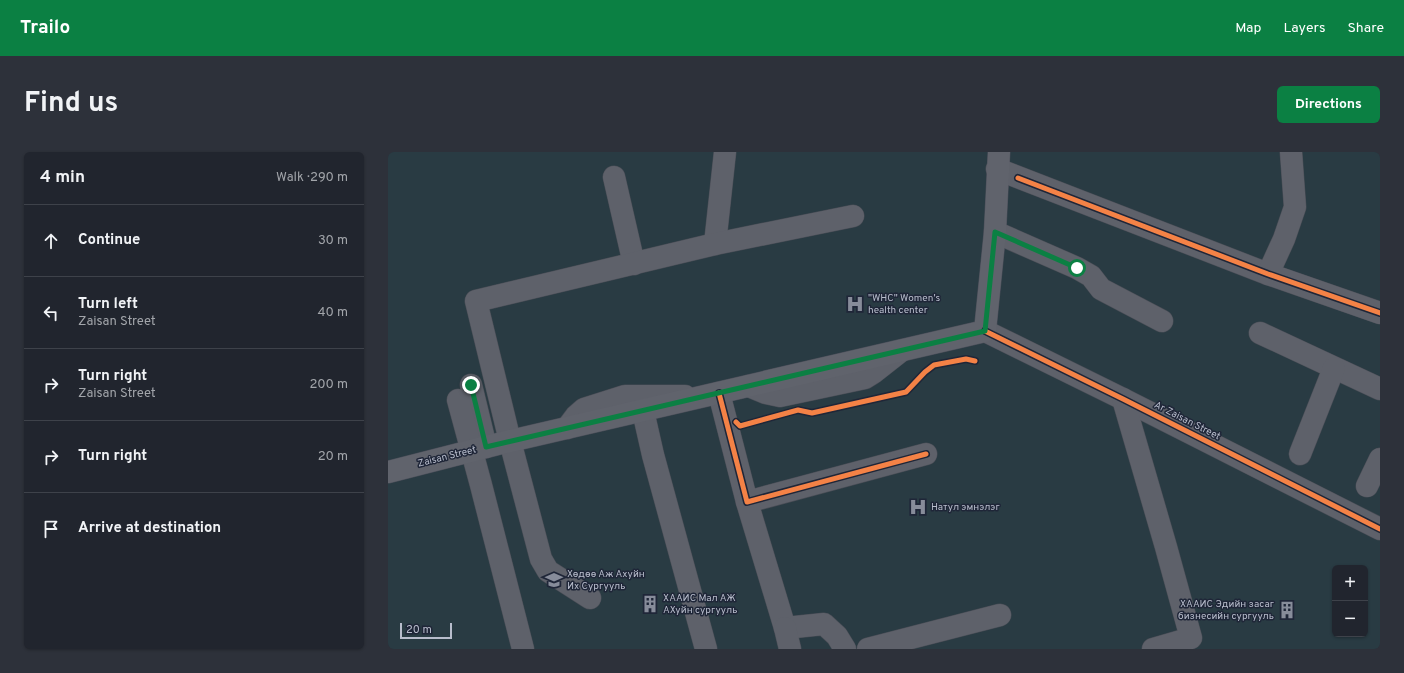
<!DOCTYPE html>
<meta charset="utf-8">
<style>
:root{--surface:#21252e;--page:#2d313a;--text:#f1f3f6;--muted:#a2a5aa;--line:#3e424a;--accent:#0b8043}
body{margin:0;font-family:Overpass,sans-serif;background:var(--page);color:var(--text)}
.controls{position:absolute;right:12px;bottom:12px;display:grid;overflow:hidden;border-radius:6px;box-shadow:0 1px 3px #0004}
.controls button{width:36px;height:36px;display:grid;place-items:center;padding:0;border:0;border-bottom:1px solid var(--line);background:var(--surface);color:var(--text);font:20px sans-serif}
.scale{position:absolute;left:12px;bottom:10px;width:52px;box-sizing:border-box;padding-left:4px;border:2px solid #b8bdcc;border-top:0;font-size:11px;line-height:14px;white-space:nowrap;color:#b8bdcc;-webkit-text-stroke:3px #1f2638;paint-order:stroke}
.stop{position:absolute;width:12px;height:12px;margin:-9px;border:3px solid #0b8043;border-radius:50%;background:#fff}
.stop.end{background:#0b8043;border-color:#fff;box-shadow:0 1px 4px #0008}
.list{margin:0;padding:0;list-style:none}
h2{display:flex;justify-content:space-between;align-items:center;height:52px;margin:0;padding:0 16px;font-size:17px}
h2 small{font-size:13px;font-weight:400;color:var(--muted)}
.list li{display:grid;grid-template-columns:26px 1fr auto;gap:12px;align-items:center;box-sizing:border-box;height:72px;padding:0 16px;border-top:1px solid var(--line)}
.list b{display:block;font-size:15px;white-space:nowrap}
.list p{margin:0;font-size:13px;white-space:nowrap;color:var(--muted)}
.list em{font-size:13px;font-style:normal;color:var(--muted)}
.icon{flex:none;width:22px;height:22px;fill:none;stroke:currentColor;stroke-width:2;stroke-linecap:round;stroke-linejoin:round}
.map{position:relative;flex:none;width:992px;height:497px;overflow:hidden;border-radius:6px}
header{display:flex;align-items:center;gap:24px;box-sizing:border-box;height:56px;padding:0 20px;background:var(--accent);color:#fff}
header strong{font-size:19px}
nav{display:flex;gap:22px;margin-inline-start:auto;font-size:14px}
.intro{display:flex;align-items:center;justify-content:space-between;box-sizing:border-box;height:96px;padding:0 24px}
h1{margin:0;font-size:28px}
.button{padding:10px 18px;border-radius:6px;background:var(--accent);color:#fff;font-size:14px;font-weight:700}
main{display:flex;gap:24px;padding:0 24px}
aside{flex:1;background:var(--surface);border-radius:6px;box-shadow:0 1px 3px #0004}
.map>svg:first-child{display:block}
</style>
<header>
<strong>Trailo</strong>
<nav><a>Map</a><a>Layers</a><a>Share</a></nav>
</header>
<div class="intro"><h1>Find us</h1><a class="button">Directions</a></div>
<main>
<aside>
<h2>4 min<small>Walk · 290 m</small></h2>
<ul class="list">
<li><svg class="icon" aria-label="ahead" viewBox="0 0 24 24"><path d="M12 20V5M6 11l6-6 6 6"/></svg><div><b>Continue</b></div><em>30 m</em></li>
<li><svg class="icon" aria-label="left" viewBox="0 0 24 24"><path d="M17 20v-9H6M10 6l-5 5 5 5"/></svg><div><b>Turn left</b><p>Zaisan Street</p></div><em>40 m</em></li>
<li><svg class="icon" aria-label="right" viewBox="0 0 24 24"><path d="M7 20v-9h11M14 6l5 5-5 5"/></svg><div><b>Turn right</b><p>Zaisan Street</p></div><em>200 m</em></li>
<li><svg class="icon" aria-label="right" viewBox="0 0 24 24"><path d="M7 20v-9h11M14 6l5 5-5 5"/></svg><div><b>Turn right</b></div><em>20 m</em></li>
<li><svg class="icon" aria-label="arrive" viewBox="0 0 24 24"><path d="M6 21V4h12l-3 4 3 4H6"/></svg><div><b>Arrive at destination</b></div></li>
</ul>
</aside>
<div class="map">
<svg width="992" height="497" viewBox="0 0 992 497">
<rect width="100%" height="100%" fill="#2c313d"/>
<path fill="#293b43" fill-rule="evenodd" d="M0 0H992V497H0ZM947 416H977V482H947Z"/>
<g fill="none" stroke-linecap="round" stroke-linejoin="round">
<g stroke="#494d56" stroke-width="23">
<g id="minor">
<polyline points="609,17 880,122 992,161"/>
<polyline points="226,25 246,112"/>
<polyline points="607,80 689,116 703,124 713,137 774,169"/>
<polyline points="327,92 337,0"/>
<polyline points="880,122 896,87 907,55 903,0"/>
<polyline points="597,179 735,247 992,377"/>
<polyline points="872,181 992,237"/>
<polyline points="83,233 98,295"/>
<polyline points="361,234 378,241 392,244 477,226 485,221 513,199"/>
<polyline points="331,241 359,350 538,302"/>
<polyline points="735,247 778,395 803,486 765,497"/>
<polyline points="70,248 93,333 135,497"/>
<polyline points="255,259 265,303 318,497"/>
<polyline points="179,276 188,264 196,257 237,244 297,244"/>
<polyline points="912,302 946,216"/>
<polyline points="979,334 992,307"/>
<polyline points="359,350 397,476 436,472 449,484 457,497"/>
<polyline points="202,446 160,419 153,407 122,289 88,149 327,92 465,64"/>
<polyline points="397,476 402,497"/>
<polyline points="480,497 612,463"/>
</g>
</g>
<g stroke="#4a4e59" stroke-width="23">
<polyline id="major" points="0,320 122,289 597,179 607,80 611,0"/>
</g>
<use href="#minor" stroke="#5e616a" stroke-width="22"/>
<use href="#major" stroke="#60636c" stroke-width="22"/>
<g stroke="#1f2638" stroke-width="8">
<g id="cycleway">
<polyline points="630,26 880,122 992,161"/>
<polyline points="597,179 735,247 992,377"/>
<polyline points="331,241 359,350 538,302"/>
<polyline points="348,270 352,274 410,258 424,261 518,240 537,220 546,213 578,207 587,209"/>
</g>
</g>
<use href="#cycleway" stroke="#f48246" stroke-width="5"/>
</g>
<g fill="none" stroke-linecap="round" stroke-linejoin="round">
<polyline stroke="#0b8043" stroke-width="5" points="83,233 98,295 597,179 607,80 689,116"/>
</g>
<defs>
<g id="hospital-bare" transform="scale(1.38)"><path d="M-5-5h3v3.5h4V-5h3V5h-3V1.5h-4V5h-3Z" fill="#878c9a" stroke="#1f2638" stroke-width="2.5" paint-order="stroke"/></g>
<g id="university-bare" transform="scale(1.38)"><path d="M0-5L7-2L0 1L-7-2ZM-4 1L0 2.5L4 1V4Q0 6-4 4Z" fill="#878c9a" stroke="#1f2638" stroke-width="2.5" paint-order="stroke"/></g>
<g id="building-bare" transform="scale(1.38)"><path d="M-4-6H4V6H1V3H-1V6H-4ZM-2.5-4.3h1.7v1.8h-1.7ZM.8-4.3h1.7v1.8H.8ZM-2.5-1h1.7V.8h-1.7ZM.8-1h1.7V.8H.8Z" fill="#878c9a" stroke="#1f2638" stroke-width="2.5" paint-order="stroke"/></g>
</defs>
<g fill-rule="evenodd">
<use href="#hospital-bare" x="467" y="152"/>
<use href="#hospital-bare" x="530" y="355"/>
<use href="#university-bare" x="166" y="428"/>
<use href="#building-bare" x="262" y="452"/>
<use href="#building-bare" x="899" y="458"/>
</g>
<g text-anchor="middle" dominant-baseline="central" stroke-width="3" stroke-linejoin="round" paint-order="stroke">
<g font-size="10" fill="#b8bdcc" stroke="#1f2638" text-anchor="start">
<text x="480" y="146">"WHC" Women's<tspan x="480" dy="12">health center</tspan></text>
<text x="543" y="355">Натул эмнэлэг</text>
<text x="179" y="422">Хөдөө Аж Ахуйн<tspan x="179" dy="12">Их Сургууль</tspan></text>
<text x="275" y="446">ХААИС Мал АЖ<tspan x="275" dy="12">АХуйн сургууль</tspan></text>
<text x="886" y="452" text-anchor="end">ХААИС Эдийн засаг<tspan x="886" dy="12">бизнесийн сургууль</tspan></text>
</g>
<g font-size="10" fill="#b8bdcc" stroke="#1f2638">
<text transform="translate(799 269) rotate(27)">Ar Zaisan Street</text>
<text transform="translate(59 305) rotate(-14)">Zaisan Street</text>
</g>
</g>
</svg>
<div class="controls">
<button>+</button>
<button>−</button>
</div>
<div class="scale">20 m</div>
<div class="stop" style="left:689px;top:116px"></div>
<div class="stop end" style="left:83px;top:233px"></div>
</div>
</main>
